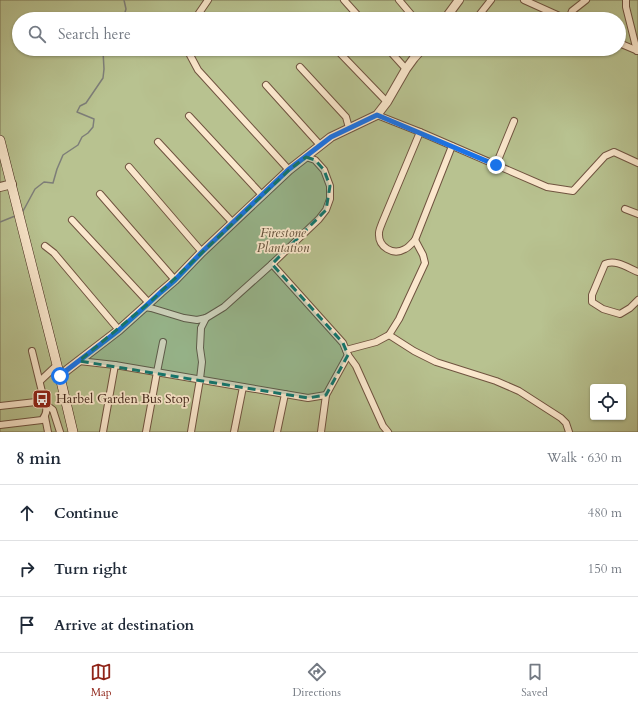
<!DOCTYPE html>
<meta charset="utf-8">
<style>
:root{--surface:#fff;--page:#f6f6f7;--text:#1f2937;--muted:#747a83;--line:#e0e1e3;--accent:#8f2418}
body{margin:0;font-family:Cardo,serif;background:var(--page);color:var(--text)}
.controls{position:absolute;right:12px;bottom:12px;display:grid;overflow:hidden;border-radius:4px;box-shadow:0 1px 3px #0004}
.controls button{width:36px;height:36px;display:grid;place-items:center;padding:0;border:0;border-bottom:1px solid var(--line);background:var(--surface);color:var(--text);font:20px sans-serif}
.stop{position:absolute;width:12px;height:12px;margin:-9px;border:3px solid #1a73e8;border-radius:50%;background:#fff}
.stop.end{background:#1a73e8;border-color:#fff;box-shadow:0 1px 4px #0008}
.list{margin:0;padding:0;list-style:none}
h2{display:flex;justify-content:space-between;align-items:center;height:52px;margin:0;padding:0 16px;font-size:17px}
h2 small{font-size:13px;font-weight:400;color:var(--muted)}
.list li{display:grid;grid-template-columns:26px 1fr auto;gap:12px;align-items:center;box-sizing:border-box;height:56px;padding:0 16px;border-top:1px solid var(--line)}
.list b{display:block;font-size:15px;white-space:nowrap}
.list em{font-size:13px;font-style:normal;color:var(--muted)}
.icon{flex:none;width:22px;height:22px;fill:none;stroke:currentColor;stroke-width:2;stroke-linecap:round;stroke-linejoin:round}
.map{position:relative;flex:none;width:638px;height:432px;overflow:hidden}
.search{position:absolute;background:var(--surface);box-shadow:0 1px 3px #0004;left:12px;right:12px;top:12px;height:44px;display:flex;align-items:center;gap:10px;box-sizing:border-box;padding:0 14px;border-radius:22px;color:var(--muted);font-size:15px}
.sheet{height:220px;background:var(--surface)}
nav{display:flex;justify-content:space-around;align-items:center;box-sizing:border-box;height:56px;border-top:1px solid var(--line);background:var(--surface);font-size:11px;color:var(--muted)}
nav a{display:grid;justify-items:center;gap:2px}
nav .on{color:var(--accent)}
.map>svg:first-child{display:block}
</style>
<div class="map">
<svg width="638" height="432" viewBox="0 0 638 432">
<rect width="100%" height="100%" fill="#f9dcb2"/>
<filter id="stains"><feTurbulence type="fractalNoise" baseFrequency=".005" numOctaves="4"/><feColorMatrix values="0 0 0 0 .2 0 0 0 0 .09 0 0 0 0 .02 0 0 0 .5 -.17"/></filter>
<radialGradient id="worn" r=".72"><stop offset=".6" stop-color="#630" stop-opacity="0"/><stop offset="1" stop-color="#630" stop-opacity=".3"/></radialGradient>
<path fill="#b8c290" stroke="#7d7455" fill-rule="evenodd" d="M0 0H638V432H0ZM19 19H619V49H19ZM593 387H623V417H593Z"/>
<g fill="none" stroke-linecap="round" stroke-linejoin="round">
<g stroke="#7d7e79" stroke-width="1.5">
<polyline points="123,19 126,9 124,0"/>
<polyline points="22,213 35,189 44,182 53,183 57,169 63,155 78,145 82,137 88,133 93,127 94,119 77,112 80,106 86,103 103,78 104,69 103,51 104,49"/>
<polyline points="0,222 15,216"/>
</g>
<g stroke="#705440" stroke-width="8">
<g id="minor">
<polyline points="344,0 361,19"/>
<polyline points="399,0 415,19"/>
<polyline points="524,0 566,19"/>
<polyline points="626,0 626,7 637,51"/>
<polyline points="195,19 208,0"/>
<polyline points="476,19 491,0"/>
<polyline points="569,19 572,11 586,0"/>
<polyline points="619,43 638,51"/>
<polyline points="189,49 190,55 198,70 289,170"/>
<polyline points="336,49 387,102"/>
<polyline points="388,49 406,69"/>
<polyline points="300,67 346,117 349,128"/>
<polyline points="266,85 320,145"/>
<polyline points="377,115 420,132 547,187 573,191 605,156 614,152 638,163"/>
<polyline points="189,116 262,195"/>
<path d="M420 132 382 223C381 226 379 230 379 233 378 247 393 256 405 249 409 247 412 243 415 240L452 146"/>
<polyline points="158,142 233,223"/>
<polyline points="496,165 514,121"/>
<polyline points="129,167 202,252"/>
<polyline points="100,194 175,280"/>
<polyline points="625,209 638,214"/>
<polyline points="72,220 149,303"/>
<polyline points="45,246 54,253 119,330"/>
<polyline points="272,264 343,343 348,355 356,366 383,426 388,432"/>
<path d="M638 272C628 268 616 259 605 264L592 295V302L603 309 620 314 630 308 638 300"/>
<polyline points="145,307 151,308 184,318 197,320 206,318 224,307 272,264 319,219 326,210 330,199 330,186 324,170 315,160 306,157"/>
<polyline points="389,335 414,351 436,362 496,381 519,391 561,418 566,423 569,432"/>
<polyline points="346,350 376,342 389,335 399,319 425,263 423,255 415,240"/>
<polyline points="32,351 45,404 53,410 60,432"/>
<polyline points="79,361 115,365 308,398 326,395"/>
<polyline points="40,381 57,365"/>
<polyline points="0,406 45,401"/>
<polyline points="45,417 48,432"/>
<path d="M0 425 42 420C46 415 48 410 45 404"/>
<polyline points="103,432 115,365"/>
<polyline points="146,432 157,372 163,342"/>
<polyline points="191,432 200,379 202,362 200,348 201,328 206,318"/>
<polyline points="234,432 243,387"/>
<polyline points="277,432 285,394"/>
<polyline points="321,432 326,395 348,355"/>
</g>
</g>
<g stroke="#705440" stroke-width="10">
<g id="tertiary">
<polyline points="445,19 459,0"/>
<polyline points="0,187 12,184"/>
<polyline points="60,377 67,370 119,330 149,303 161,292 175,280 202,252 289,170 331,137 377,115 387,102 406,69 414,58 422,49"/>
</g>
</g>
<g stroke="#42271a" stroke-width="10">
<polyline id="secondary" points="0,140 57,365 60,377 73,432"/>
</g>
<use href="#minor" stroke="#fbe8cd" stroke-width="6"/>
<use href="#tertiary" stroke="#fbe8cd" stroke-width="8"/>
<use href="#secondary" stroke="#fbe8cd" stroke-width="9"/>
</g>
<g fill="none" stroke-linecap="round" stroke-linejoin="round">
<polyline stroke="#1a73e8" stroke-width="5" points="60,376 67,370 119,330 149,303 161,292 175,280 202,252 288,170 331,137 377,115 496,165"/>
</g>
<path fill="#0f766e" fill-opacity="0.2" stroke="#0f766e" stroke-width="3" stroke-dasharray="8 5" stroke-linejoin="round" d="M306 157 315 160 324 170 330 186 326 210 272 264 343 343 348 355 326 395 308 398 79 361 149 303 289 170Z"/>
<defs>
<g id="bus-square" transform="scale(1)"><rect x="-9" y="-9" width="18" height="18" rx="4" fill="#8f2418" stroke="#fbe8cd"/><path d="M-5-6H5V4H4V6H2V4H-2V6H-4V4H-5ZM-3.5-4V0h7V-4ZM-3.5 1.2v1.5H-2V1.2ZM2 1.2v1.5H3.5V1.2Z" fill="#fff"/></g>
</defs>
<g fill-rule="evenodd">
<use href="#bus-square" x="42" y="399"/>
</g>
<g text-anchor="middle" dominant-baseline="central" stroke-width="3.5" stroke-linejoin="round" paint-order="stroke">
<g font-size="13" font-style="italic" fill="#604e38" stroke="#fbe8cd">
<text x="283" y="233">Firestone<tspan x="283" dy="15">Plantation</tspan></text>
</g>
<g font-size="13" fill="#42271a" stroke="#fbe8cd" text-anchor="start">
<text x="56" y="399">Harbel Garden Bus Stop</text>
</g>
</g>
<rect width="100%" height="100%" filter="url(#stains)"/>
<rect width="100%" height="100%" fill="url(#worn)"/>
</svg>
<div class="controls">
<button><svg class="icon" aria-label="locate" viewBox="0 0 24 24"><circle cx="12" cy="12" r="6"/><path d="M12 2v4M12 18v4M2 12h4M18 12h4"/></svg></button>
</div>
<div class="stop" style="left:60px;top:376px"></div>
<div class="stop end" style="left:496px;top:165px"></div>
<div class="search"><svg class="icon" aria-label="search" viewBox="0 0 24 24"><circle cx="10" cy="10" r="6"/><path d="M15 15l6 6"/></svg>Search here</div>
</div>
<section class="sheet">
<h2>8 min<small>Walk · 630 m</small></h2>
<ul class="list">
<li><svg class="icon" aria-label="ahead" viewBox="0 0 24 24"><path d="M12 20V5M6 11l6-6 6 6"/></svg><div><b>Continue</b></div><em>480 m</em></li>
<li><svg class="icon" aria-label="right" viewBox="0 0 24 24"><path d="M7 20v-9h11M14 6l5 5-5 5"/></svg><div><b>Turn right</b></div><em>150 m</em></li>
<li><svg class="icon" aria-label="arrive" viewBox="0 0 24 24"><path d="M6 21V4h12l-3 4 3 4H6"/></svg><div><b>Arrive at destination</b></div></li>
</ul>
</section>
<nav>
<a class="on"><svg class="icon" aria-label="map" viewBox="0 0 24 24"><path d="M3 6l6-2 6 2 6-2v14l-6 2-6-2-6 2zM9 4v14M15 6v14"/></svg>Map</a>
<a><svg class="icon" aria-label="directions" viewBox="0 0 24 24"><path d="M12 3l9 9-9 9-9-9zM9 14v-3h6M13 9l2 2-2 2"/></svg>Directions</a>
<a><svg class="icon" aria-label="saved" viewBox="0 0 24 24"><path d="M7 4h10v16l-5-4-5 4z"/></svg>Saved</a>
</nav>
